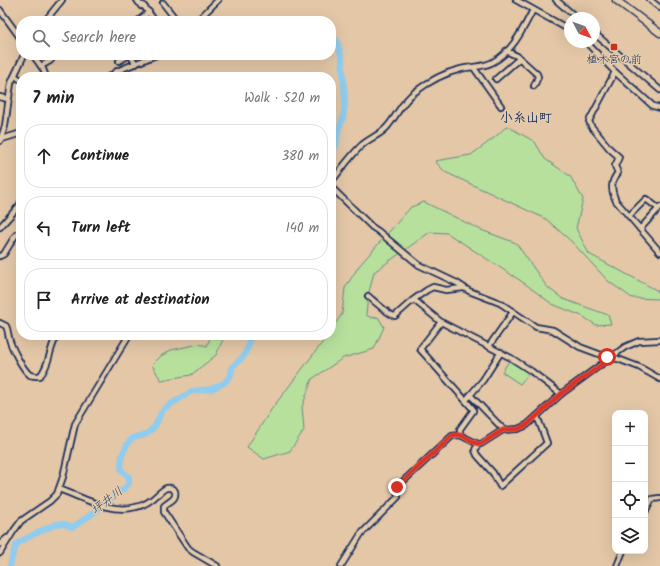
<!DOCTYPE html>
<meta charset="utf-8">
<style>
:root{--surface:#fff;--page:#f2f2f2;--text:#222;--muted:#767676;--line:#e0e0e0}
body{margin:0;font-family:Kalam,"Klee One",sans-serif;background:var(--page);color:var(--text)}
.controls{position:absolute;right:12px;bottom:12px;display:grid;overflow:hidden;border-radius:8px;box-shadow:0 4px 16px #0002}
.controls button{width:36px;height:36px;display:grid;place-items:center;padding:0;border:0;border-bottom:1px solid var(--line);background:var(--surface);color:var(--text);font:20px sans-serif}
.compass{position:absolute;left:564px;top:12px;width:36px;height:36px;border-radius:50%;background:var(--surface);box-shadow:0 4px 16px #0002;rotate:131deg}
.stop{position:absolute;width:12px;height:12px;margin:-9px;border:3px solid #d93025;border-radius:50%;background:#fff}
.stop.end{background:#d93025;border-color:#fff;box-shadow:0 1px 4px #0008}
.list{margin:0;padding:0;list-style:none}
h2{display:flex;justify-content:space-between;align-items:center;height:52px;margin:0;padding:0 16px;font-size:17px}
h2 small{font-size:13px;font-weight:400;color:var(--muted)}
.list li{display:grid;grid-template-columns:26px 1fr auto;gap:12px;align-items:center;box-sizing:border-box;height:64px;margin:0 8px 8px;padding:0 8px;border:1px solid var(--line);border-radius:16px}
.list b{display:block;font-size:15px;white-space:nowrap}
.list em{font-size:13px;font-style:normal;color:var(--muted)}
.icon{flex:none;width:22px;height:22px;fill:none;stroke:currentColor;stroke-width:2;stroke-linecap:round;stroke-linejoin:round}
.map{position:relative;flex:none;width:660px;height:566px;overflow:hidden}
.search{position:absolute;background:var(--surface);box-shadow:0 4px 16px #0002;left:16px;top:16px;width:320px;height:44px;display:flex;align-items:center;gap:10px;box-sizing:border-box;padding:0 14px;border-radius:16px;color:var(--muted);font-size:15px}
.panel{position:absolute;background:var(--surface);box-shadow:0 4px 16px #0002;left:16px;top:72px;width:320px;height:268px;border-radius:16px}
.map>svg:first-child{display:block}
</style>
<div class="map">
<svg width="660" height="566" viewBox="0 0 660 566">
<rect width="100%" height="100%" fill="#e3c7a7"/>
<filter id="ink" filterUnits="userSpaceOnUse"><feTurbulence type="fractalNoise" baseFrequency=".025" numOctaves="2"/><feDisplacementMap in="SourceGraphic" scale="8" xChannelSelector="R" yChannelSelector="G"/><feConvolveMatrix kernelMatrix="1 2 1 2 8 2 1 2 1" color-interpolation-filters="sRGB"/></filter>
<g filter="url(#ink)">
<g fill="#b7e09d" stroke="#69887e">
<polygon points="507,126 535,142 545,159 570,176 583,199 576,228 589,254 658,291 659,299 632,298 608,281 572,242 546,219 445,172 435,161 471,155 494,138"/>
<polygon points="424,202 481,230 516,243 547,287 563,299 608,315 611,324 596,325 582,316 552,304 524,283 447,233 430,232 374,272 368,296 366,315 372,318 378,317 384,327 374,349 343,358 312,379 302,407 304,430 290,451 264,459 247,447 271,410 328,335 331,335 331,330 342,314 345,288 359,266 411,207"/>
<polygon points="211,335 225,335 216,355 191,375 161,380 152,365 161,356 171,350 199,344 207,346"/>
<polygon points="511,358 531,371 520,384 502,372"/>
</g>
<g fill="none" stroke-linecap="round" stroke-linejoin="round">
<g stroke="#8fccef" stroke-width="6">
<polyline points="331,158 336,145 338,131 343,118 345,103 342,58 337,41"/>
<polyline points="331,163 331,206"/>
<path d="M10 566C12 558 13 550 18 543 20 541 53 525 57 524 62 523 68 525 73 527L95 512 125 488 129 483V477L122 471 121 467 122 455 128 443 132 438 145 435 150 431 155 426 161 413 165 408 192 391 211 389 224 383 231 375 232 367 244 356 249 344V335"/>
</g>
<g stroke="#1b2f5e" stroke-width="8">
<g id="minor">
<polyline points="137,0 141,6 143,5 155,21"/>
<polyline points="516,0 570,30"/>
<polyline points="556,0 577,18"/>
<polyline points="650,0 660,8"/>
<polyline points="163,3 177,21"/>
<polyline points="0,10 21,39"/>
<polyline points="45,21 62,0"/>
<polyline points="138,21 149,12"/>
<polyline points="197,21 218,0"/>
<polyline points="594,33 660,90"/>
<polyline points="586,42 615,72 653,106 660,108"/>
<polyline points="506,51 517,56 537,74 538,77 534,86"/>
<polyline points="33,55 43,69 46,77"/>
<polyline points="130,55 136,64"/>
<polyline points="119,61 129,55"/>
<polyline points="41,66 50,61 55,55"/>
<polyline points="474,68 501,106"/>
<path d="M615 72 589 121 591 126 610 149 619 157 615 166 618 173C610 182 611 190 616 201L660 252"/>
<polyline points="15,76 21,80"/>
<polyline points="109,77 117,71 156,55"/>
<polyline points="496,79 520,58"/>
<polyline points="0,97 8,99"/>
<polyline points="2,139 15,135 21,133"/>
<polyline points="0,141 5,126 11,83 24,55"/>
<path d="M331 182C340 171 352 154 362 145 370 138 380 135 387 127 397 116 402 101 415 92 428 82 444 73 461 69 472 66 482 68 493 62 513 51 523 29 533 10"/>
<polyline points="331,187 372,227 378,231 419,265 457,283 469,291 500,303 536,327 553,330 580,347 604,356 618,359 639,367 660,379"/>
<polyline points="629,216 646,199 658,208"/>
<polyline points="0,227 19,206 21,202"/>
<polyline points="640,229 660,207"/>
<polyline points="0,256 4,254 15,236 17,234 21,233"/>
<path d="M368 296C373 300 390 316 395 316L413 300 427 290 433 287 446 290 464 288"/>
<polyline points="414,300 441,322 511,358 531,371 561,394"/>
<polyline points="441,322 420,349 473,409 473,411 460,429 460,435"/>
<path d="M0 323 6 326C8 330 8 334 9 338 11 347 23 370 30 375 33 376 37 376 40 376 51 364 49 345 58 335"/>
<polyline points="489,346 513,312"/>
<polyline points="471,396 504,430"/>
<polyline points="466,400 483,380 501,352"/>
<polyline points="478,444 475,450 477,455 493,473 500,486 547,443 537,416"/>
<path d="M59 489C84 498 110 514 136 507 145 505 151 501 157 495 160 493 164 488 167 488 170 487 173 489 175 491 177 500 169 501 164 506V512L188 548 193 552 217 566"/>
<polyline points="645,512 652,499 660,498"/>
<polyline points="0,544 7,538"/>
<polyline points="0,553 13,532 21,521 50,501 57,494 63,477 75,424 129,335"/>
<polyline points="341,566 361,534 398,497 397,487 452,436 460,435 478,444 481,444 503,430 518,429 527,425 561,394 625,347 639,341 660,340"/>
<polyline points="617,566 623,551"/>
</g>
</g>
<g stroke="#1b2f5e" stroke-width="9">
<polyline id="highway" points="616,0 660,33"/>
</g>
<use href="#minor" stroke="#e4ccac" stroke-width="4.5"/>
<use href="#highway" stroke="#e4ccac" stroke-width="6"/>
</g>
</g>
<g fill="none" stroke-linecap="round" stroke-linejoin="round" filter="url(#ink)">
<path stroke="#d93025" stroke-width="5" d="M397 487 452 436C465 431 469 444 481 444L503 430 518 429 527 425 561 394 611 358 607 357"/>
</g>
<rect fill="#c8321e" stroke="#e4ccac" stroke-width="1.5" x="610" y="43" width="8" height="8" rx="2"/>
<g text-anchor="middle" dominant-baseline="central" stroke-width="3" stroke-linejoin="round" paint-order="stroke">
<g font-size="11" fill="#1b2f5e" stroke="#e4ccac">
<text x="614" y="60">植木宮の前</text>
</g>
<g font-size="12" font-style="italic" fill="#273f6c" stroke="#e4ccac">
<text transform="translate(107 501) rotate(-38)">坪井川</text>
</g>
<g font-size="13" font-weight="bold" fill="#1b2f5e" stroke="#e4ccac">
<text x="526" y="118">小糸山町</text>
</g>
</g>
</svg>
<div class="controls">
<button>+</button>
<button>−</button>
<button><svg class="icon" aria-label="locate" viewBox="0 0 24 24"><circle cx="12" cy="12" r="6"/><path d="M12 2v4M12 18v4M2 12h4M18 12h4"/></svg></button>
<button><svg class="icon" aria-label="layers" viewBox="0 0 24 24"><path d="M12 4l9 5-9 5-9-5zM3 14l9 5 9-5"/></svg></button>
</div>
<svg class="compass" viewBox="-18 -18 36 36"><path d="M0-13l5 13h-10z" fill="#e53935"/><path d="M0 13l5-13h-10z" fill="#767676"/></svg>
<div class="stop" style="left:607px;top:357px"></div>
<div class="stop end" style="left:397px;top:487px"></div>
<div class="search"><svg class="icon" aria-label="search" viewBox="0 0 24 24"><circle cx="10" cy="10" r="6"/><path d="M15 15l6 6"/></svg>Search here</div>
<section class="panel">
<h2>7 min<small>Walk · 520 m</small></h2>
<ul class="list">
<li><svg class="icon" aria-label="ahead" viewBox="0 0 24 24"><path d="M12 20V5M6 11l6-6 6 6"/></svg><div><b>Continue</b></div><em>380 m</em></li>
<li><svg class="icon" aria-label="left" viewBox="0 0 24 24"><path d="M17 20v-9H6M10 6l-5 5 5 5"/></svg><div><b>Turn left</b></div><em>140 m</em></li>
<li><svg class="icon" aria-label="arrive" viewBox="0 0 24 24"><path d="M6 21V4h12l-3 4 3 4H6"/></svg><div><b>Arrive at destination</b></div></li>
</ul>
</section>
</div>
